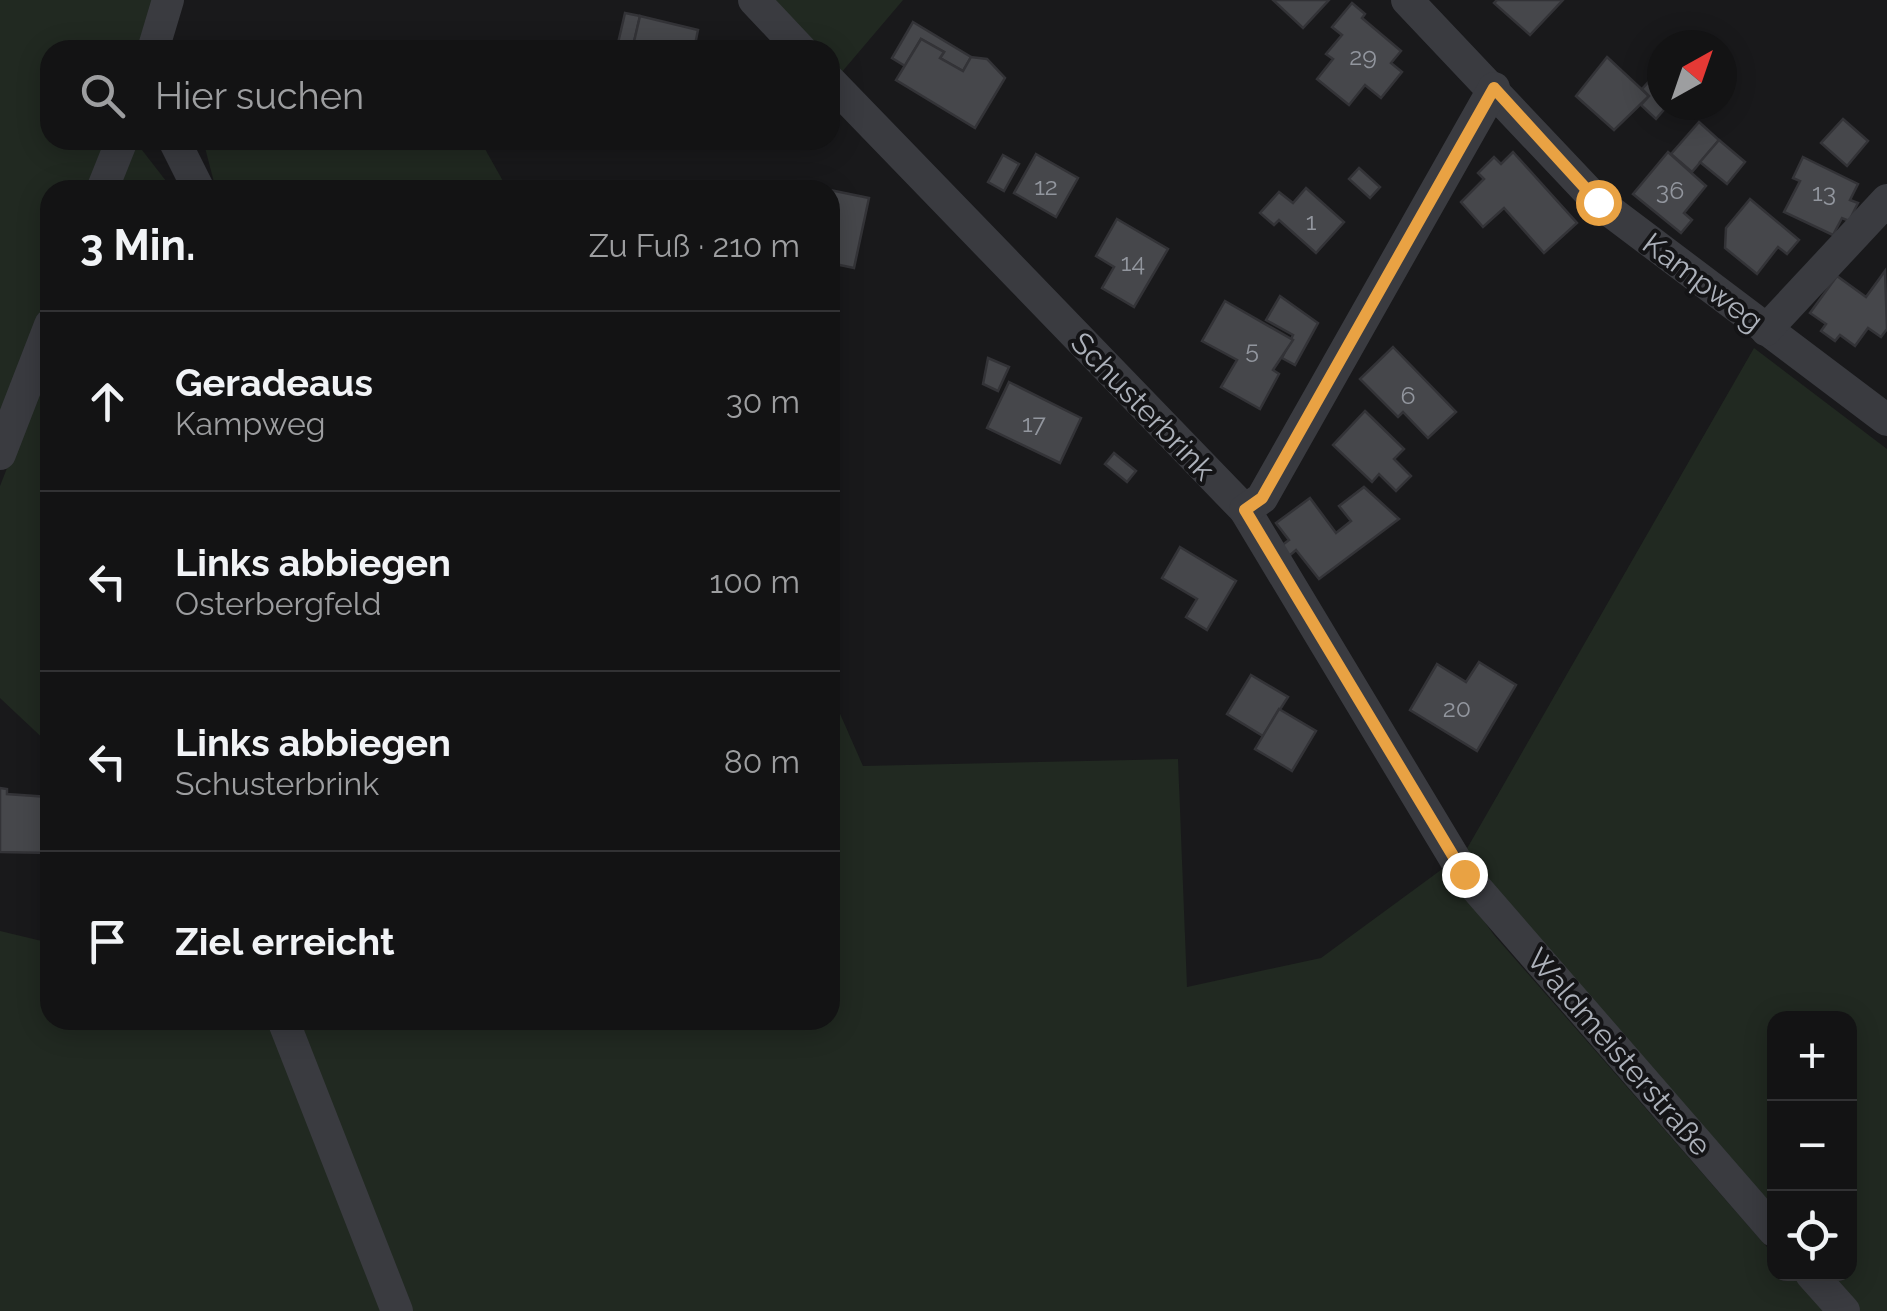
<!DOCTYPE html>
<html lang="de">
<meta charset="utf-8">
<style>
:root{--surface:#131314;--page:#202022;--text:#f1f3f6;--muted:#9d9ea0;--line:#323234}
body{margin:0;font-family:Raleway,sans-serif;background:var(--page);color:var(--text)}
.controls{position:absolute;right:30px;bottom:30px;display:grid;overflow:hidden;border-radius:20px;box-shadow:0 5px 25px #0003}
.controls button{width:90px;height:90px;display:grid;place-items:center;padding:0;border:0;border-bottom:2px solid var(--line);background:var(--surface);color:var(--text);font:50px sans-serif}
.compass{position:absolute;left:1647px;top:30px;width:90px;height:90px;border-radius:50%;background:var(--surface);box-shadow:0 5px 25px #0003;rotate:40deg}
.stop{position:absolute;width:30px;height:30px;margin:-22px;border:8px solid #e9a243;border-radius:50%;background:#fff}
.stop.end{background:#e9a243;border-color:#fff;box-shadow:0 2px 10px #0008}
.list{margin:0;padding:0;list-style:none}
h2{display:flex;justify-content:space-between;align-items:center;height:130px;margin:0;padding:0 40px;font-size:42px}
h2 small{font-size:32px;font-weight:400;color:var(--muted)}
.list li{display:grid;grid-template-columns:65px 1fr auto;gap:30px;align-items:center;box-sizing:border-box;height:180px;padding:0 40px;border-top:2px solid var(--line)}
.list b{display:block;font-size:38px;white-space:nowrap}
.list p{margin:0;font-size:32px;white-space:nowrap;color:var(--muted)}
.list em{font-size:32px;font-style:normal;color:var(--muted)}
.icon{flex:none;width:55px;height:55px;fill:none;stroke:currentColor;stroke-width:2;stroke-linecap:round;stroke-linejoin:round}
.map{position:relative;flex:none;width:1887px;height:1311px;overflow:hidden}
.search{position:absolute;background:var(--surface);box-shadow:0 5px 25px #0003;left:40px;top:40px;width:800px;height:110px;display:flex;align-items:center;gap:25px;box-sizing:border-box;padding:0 35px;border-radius:30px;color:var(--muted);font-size:38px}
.panel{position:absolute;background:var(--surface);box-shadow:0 5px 25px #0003;left:40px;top:180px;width:800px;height:850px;border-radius:30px}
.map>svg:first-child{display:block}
</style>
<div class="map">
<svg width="1887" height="1311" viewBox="0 0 1887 1311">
<rect width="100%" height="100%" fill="#19191b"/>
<g fill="#212921">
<polygon points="0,0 154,0 139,50 50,50 50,140 112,140 92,190 50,190 50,295 0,420"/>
<polygon points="771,0 903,0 841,73 830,62 830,50 819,50"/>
<polygon points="203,140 480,140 508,190 216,190"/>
<polygon points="135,141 173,190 116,190"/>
<polygon points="1754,348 1887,449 1887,1311 1859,1311 1827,1274 1850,1274 1850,1018 1774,1018 1774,1212 1465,852"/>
<polygon points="50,358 50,745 0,698 0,486"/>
<polygon points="830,691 863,766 1178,759 1187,987 1321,958 1445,867 1494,935 1774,1255 1774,1274 1791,1274 1824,1311 0,1311 0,931 50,943 50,1020 830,1020"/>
</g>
<g fill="#46474b" stroke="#333337" stroke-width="2.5">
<polygon points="1273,0 1329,0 1303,28"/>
<polygon points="1497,0 1563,0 1530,35 1494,3"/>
<polygon points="1352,3 1365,14 1362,18 1401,51 1391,63 1402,72 1381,98 1365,85 1349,105 1317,79 1333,59 1326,54 1342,35 1332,27"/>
<polygon points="625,13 640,16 633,47 618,43"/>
<polygon points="640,16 698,30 694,50 632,50"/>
<polygon points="913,22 971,57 963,71 940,58 944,52 921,39 905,66 892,58"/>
<polygon points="921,39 944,52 940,58 963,71 971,57 987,59 1005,78 975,128 896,80"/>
<polygon points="1607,57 1649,96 1614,130 1576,96"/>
<polygon points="1655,75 1662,81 1662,105 1668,105 1656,119 1641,105 1649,96 1642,89"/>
<polygon points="1843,119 1868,141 1847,166 1821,143"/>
<polygon points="1699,122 1719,140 1692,172 1671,154"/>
<polygon points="1719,140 1745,162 1727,184 1700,162"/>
<polygon points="1513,152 1577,223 1544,253 1504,208 1483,227 1461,202 1484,179 1478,173 1494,157 1501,164"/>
<polygon points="1668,152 1706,186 1684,213 1692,220 1681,233 1633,194"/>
<polygon points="1036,154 1078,178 1056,217 1014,193"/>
<polygon points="1003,155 1019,164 1004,191 988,182"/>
<polygon points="1803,157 1858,184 1850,200 1858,203 1849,221 1842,218 1833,235 1784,212 1800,181 1793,178"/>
<polygon points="1359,168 1380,187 1370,198 1349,179"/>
<polygon points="791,182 869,198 854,268 830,263 830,190 789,190"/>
<polygon points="1306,188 1344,222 1316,253 1279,220 1274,225 1260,213 1279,192 1293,203"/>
<polygon points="1750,199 1799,240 1787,254 1778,247 1757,274 1725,248 1726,228"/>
<polygon points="1117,219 1168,249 1134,307 1102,288 1114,267 1096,256"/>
<polygon points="1885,271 1887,329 1881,337 1868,328 1855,346 1840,335 1835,341 1821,331 1826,324 1810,313 1837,276 1866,297"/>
<polygon points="1280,296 1318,323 1295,365 1282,358 1293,335 1266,320"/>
<polygon points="1225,301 1293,340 1273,370 1279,374 1260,409 1221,387 1237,360 1202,341"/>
<polygon points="1393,347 1456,412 1428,438 1403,412 1398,417 1360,379"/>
<polygon points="988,358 1009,367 998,391 983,384"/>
<polygon points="1009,382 1081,418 1060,463 987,428"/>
<polygon points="1365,411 1404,449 1394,459 1411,476 1396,491 1379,474 1372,482 1333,445"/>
<polygon points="1114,453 1136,471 1127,482 1105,464"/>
<polygon points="1364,487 1399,519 1319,579 1296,550 1289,556 1281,546 1289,540 1276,523 1310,498 1336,533 1351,521 1339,506"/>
<polygon points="1180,547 1236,581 1207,630 1186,617 1197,599 1162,578"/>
<polygon points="1479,662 1516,685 1477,751 1410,710 1437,664 1466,682"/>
<polygon points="1251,675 1288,697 1263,736 1227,714"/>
<polygon points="1279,709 1316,731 1292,771 1255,749"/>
<polygon points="0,788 7,789 7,794 49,797 46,836 50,837 50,853 0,852"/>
</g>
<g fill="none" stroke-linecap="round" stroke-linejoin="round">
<g stroke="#3a3b40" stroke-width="32">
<polyline points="754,0 801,50"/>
<polyline points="1407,0 1598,202 1887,420"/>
<polyline points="153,50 168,0"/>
<polyline points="830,81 1245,510 1464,874 1774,1231"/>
<polyline points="174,140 199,190"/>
<polyline points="102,190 122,140"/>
<polyline points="1766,330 1887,200"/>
<polyline points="0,454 50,325"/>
<polyline points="1245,510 1262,498 1494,88"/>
<polyline points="283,1020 397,1311"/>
<polyline points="1811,1274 1844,1311"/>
</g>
</g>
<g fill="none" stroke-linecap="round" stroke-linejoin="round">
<polyline stroke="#e9a243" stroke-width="12" points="1464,874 1245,510 1262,498 1494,88 1598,202"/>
</g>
<g text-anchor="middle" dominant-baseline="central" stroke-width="8" stroke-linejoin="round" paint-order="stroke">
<g font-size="25" fill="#92969e">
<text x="1363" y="56">29</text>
<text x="1046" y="186">12</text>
<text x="1670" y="190">36</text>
<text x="1824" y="192">13</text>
<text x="1311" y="221">1</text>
<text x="1133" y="262">14</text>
<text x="1252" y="349">5</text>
<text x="1408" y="395">6</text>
<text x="1034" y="423">17</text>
<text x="1457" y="708">20</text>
</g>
<g font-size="30" fill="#acb1ba" stroke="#141416">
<text transform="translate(1703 282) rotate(37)">Kampweg</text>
<text transform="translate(1143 406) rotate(46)">Schusterbrink</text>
<text transform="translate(1619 1052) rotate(49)">Waldmeisterstraße</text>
</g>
</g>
</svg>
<div class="controls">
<button>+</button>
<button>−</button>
<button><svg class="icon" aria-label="locate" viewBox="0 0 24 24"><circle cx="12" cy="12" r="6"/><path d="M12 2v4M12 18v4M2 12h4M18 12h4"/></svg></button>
</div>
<svg class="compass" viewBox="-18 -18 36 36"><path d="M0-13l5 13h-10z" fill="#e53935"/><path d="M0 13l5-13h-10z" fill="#9d9ea0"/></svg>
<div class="stop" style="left:1598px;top:202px"></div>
<div class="stop end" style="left:1464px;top:874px"></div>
<div class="search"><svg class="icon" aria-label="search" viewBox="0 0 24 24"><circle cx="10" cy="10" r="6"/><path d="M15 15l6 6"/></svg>Hier suchen</div>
<section class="panel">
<h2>3 Min.<small>Zu Fuß · 210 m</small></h2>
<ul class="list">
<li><svg class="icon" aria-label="ahead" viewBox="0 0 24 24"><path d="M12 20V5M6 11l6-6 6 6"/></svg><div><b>Geradeaus</b><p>Kampweg</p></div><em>30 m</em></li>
<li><svg class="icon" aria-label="left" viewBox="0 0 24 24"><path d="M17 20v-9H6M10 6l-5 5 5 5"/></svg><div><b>Links abbiegen</b><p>Osterbergfeld</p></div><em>100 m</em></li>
<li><svg class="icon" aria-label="left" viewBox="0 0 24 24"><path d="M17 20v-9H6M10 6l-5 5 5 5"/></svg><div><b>Links abbiegen</b><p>Schusterbrink</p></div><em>80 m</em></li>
<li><svg class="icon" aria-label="arrive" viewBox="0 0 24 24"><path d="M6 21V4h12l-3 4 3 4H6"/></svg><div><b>Ziel erreicht</b></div></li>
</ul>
</section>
</div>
